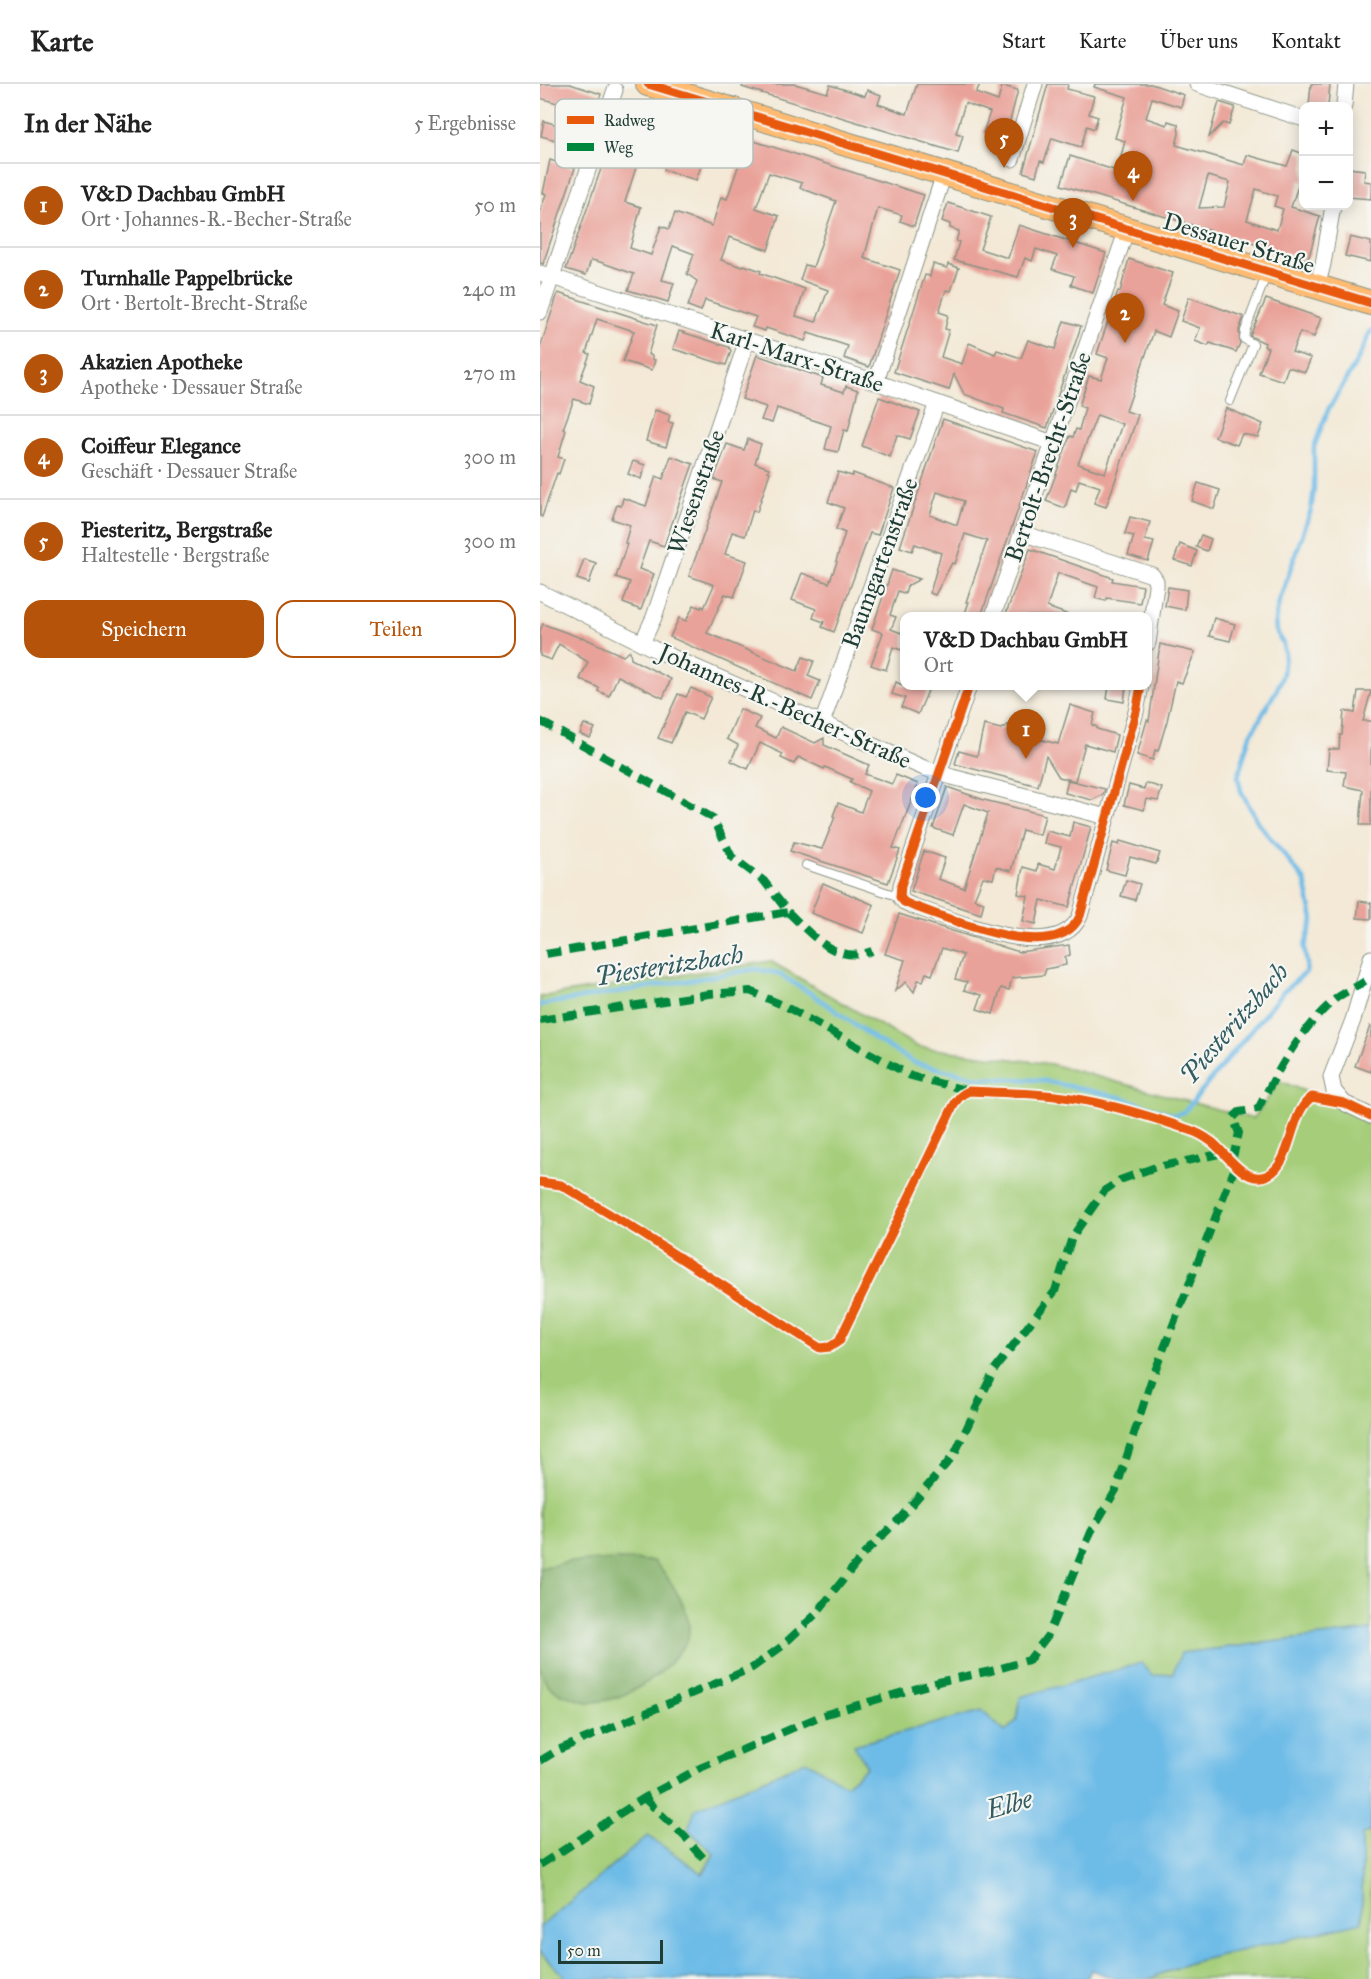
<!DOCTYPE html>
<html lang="de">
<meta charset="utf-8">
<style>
:root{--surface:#fff;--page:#f6f6f6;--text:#222;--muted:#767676;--line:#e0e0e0;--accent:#b45309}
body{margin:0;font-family:"IM FELL Great Primer",serif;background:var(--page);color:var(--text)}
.controls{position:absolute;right:18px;top:18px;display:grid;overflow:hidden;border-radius:12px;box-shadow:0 3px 15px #0003}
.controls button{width:54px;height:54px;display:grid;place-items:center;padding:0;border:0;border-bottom:2px solid var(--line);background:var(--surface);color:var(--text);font:30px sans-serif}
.scale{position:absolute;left:18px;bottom:15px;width:105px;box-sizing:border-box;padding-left:6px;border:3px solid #1f3d34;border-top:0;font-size:16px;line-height:21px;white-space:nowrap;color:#1f3d34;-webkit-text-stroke:4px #f6f6f2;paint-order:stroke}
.you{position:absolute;left:386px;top:714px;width:21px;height:21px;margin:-15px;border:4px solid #fff;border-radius:50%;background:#1a73e8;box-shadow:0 0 0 9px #1a73e833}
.badge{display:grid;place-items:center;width:39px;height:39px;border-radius:50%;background:var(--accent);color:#fff;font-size:20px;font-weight:700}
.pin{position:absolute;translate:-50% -50px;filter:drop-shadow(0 2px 3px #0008)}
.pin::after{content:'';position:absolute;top:32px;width:21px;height:18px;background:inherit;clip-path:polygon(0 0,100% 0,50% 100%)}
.popup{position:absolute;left:360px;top:528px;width:252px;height:78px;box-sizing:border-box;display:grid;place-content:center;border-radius:12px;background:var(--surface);filter:drop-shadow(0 2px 4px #0005);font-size:20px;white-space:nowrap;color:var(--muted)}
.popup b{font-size:22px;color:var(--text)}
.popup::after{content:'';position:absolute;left:50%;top:100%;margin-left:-12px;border:12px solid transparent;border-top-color:var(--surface)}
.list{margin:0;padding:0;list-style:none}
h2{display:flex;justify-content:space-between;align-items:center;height:78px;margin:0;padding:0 24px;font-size:26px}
h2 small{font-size:20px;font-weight:400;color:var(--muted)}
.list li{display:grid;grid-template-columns:39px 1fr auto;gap:18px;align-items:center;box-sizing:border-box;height:84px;padding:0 24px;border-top:2px solid var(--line)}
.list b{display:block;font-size:22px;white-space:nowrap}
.list p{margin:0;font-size:20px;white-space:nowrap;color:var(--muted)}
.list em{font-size:20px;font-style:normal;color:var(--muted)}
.actions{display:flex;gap:12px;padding:18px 24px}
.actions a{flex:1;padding:14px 0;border:2px solid var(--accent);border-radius:18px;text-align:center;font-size:21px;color:var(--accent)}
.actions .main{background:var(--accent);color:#fff}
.map{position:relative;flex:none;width:831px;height:1895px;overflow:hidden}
header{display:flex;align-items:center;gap:36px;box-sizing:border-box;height:84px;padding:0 30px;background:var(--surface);border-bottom:2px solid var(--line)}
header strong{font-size:28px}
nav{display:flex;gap:33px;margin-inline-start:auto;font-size:21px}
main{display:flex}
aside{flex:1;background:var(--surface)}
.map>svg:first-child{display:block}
</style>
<header>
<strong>Karte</strong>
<nav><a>Start</a><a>Karte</a><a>Über uns</a><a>Kontakt</a></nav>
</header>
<main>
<aside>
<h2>In der Nähe<small>5 Ergebnisse</small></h2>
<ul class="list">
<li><span class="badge">1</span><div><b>V&amp;D Dachbau GmbH</b><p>Ort · Johannes-R.-Becher-Straße</p></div><em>50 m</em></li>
<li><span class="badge">2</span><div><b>Turnhalle Pappelbrücke</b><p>Ort · Bertolt-Brecht-Straße</p></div><em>240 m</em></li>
<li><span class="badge">3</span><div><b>Akazien Apotheke</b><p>Apotheke · Dessauer Straße</p></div><em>270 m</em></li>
<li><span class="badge">4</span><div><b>Coiffeur Elegance</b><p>Geschäft · Dessauer Straße</p></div><em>300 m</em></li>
<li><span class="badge">5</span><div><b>Piesteritz, Bergstraße</b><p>Haltestelle · Bergstraße</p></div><em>300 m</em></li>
</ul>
<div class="actions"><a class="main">Speichern</a><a>Teilen</a></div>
</aside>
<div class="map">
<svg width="831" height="1895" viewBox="0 0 831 1895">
<rect width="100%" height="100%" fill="#f6f6f2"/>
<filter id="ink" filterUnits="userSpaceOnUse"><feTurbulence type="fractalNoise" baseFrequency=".0167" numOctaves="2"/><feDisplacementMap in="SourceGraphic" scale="12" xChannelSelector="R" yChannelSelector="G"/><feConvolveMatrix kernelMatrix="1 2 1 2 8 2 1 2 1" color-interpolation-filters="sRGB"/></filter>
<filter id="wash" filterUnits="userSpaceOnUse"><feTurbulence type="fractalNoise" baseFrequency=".008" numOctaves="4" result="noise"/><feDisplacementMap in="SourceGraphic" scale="24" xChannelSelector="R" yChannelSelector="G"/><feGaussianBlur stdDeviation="1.35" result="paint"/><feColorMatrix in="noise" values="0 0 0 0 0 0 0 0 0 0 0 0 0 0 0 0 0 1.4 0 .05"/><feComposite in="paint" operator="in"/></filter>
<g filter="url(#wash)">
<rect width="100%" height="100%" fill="#f3e9d6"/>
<g fill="#a6ce7a" stroke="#628657" stroke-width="1.5">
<polygon points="230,877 378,963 511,980 713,1035 740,997 831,1035 831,1546 642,1569 633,1589 612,1592 601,1579 477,1636 465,1648 442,1627 315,1661 327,1683 306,1701 148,1746 174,1770 162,1789 108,1752 0,1843 0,913"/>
<polygon points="831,1747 831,1895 608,1895 652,1878 822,1838 822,1750"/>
<polygon points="0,1868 27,1895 0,1895"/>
</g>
<path fill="#84b16a" stroke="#52774f" stroke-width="1.5" d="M82 1476 114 1477C130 1494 154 1530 148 1554 147 1559 141 1565 138 1569 120 1595 81 1618 49 1618 42 1618 34 1614 27 1612 9 1606 3 1598 0 1580V1484L28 1478Z"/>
<polygon fill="#6dbbe7" stroke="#467c8e" stroke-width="1.5" points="831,1546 831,1747 822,1751 822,1838 652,1878 608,1895 576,1895 551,1886 547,1895 27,1895 0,1868 0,1843 108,1752 163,1790 174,1770 148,1745 155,1725 266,1677 306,1701 327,1683 314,1661 442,1627 465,1648 477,1636 480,1613 601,1579 613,1592 633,1589 641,1569"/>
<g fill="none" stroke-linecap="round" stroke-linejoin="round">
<polyline stroke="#6dbbe7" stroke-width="4.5" points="0,921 216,885 237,889 272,910 338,957 375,979 440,994 500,996 579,1013 634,1031 644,1028 743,908 766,888 767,880 764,864 773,836 765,797 719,740 701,707 698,693 709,654 737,605 743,590 745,570 743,560 736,546 735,537 739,518 771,426 774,405 774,363 788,326 817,277 831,246"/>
</g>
<g id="blocks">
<g fill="#e9a299" fill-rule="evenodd">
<polygon points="0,0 30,0 61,10 54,30 0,14"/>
<polygon points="203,0 255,0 287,9 290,1 325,12 327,6 341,11 338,20 367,30 377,0 440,0 436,9 458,17 462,2 478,6 465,56 443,49 450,28 425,19 416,49 423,51 418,69 202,3"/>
<polygon points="508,0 528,0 527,5 554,12 549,30 558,33 554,45 547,42 541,63 512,54 504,78 500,77 496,92 483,88"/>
<path d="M555 0H611L644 11 641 23 612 14 606 34 627 41 628 37 638 40 639 50 636 61 704 81 707 71 747 82 753 66 764 70V98L760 96 751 123 780 132 769 173 765 175 731 165 521 101 530 72 577 87 585 57 575 54 587 13 554 3ZM668 92 690 98 684 123 659 124ZM716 105 737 112 734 122 743 125 737 146 707 136Z"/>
<polygon points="771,0 790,0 788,22 769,22"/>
<path d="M85 16 384 111 374 142 360 137 362 131 338 124 324 174 360 186 329 283 304 274 308 262 268 249 265 257 226 244 225 247 212 243 216 233 165 216 161 227 148 222 157 197 147 190 154 170 133 162 122 196 134 199 128 218 88 206 94 190 60 178 51 176 46 191 26 185ZM166 69 199 80 187 115 181 113 172 142 135 129 129 145 121 142 111 171 90 164 101 123 85 118 100 71 125 80 124 86 156 96ZM229 89 262 99 260 104 296 117 273 183 265 181 260 196 288 206 276 238 256 232 265 205 220 189 221 187 204 181 203 183 181 176 189 153 228 166 239 132 216 124Z"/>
<polygon points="679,18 695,23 689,41 683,39 669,53"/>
<polygon points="4,37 28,44 23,58 1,52"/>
<polygon points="10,76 35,84 3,180 0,179 0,128 6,110 3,109"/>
<polygon points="808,84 825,86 824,97 831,98 831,115 808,113"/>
<polygon points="408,119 451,133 440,165 468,174 479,141 566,169 553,209 531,201 534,192 512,185 517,172 496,165 492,177 485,174 478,193 414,176 419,158 416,157 419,147 410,144 410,140 402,137"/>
<polygon points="810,153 831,158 831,178 805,172"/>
<path d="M589 175 633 189 622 221 638 227 629 253 614 247 586 327 598 331 566 423 554 419 560 403 539 396 536 406 531 404 525 424 506 417 530 352 533 353 536 345 539 346 545 324 539 322 549 292 561 295 568 274 557 270 578 207 580 208ZM557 331 582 340 565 389 538 380Z"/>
<polygon points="393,180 407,184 408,180 419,184 411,207 406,206 399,228 408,231 405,245 409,246 401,273 422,280 429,259 455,270 457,266 481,274 488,256 515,265 524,237 541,242 507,344 463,329 464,325 424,310 414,290 409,306 354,288 385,191 390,192"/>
<polygon points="18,209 117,241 108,270 112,272 112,275 115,276 112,286 83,277 94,247 57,235 46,269 50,270 40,296 54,302 49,320 34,315 23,345 26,346 18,373 24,375 19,390 17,389 2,433 0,432 0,264"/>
<polygon points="649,213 704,233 699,246 700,259 696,268 670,259 668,262 655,257 660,244 641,237"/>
<polygon points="726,215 781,234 774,253 760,248 752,268 771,274 765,288 748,283 743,297 719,289 728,264 724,262 725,259 710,252"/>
<polygon points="139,247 189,263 191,267 186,281 133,265"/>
<polygon points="217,271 283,294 281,301 304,308 306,302 318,306 308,347 304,346 298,368 285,365 291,342 237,324 232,339 221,336 226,323 202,315"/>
<polygon points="339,313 380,328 370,355 357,351 350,373 322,362"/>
<polygon points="686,324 723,340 718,353 702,350 697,361 675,353"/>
<polygon points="115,326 130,331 128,338 133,339 126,363 106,357"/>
<path d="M403 335 498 368 441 532H424L429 518H426L447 457 425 450 415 480 412 479 395 511 390 509 401 469 375 460 372 467 360 463ZM397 408 424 417 417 441 390 431Z"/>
<polygon points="208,355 221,360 215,379 229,384 228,387 230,388 217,428 213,426 205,452 192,448 185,470 207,477 194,513 185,510 167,549 257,587 263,573 274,577 268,592 280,597 272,616 130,553 139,534 146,537 154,521 161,524 162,522 164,524 174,501 149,492 182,398 174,395 187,360 204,366"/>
<polygon points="131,372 153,380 124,462 109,457 99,485 114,490 101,526 83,519 90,498 76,493 87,460 85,459 90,441 72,435 77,421 81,422 83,414 106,422 116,392 123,395"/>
<polygon points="93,377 105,381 101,395 88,390"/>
<polygon points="298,388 312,392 313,389 354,404 338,451 330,449 294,548 282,543 284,538 273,534 276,525 252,516 262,489 289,499 297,478 296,477 305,449 296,445 304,424 288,418"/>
<polygon points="658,399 680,406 674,425 652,417"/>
<polygon points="590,433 610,438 605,456 614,458 608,477 588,471 594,452 585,450"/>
<polygon points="661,451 671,455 667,467 656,463"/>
<polygon points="640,460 657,467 652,482 634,476"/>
<polygon points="490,465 573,494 572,497 603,502 600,519 567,514 566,517 555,514 558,503 518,489 507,523 529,531 529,532 465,532"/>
<polygon points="44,475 56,479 49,499 37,495"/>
<polygon points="352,486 380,495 367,502 365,510 358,507 350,531 356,533 351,545 364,550 364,567 353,563 346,586 331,581 343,549 332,545"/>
<polygon points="628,503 647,506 645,526 625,522"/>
<polygon points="674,534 695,540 690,557 669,552"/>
<polygon points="3,540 41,554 42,553 83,572 90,567 91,575 131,595 123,614 78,592 69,612 58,607 59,604 40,595 48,578 19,560 11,576 0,572 0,547"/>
<polygon points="620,560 655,568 642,599 636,597 627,637 618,667 615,666 613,676 597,671 607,636 609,637"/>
<polygon points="356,598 364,602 390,602 378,630 361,623 365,614 352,610"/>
<polygon points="569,602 586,602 584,618 567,615"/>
<polygon points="151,604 171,613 161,635 145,628 131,659 118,654 138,610 146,613"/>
<polygon points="818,607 831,607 823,637 831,637 831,741 820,741 823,706 804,702 806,688 787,686 789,665 799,665 800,651 802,651 804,627 815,629"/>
<polygon points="530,621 555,629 552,641 557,643 557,645 577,651 573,668 545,660 535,697 519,693 506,672 498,702 415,680 419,667 437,672 444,641 461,645 480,634 475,649 518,660"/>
<polygon points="200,625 220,634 215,644 236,654 241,643 275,659 284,654 284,661 329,681 325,690 352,700 356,691 378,700 353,764 360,766 348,799 250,767 254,758 282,765 295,733 293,732 298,719 321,728 329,707 310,698 312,695 285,683 284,685 258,673 254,680 241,674 243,670 220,659 208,685 191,677 198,661 187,655"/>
<polygon points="44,640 55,644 50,654 40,650"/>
<polygon points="528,696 565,705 563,711 552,716 525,709"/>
<polygon points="606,699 622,704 618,717 607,715 604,726 584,721 589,701 604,705"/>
<polygon points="407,703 444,716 505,731 500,751 482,746 471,787 456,783 453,795 443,793 434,815 444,818 441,830 371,807 384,767 405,774 398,795 424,804 448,729 424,720 413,751 393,744"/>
<polygon points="533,738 551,743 529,823 501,816 496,840 483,837 488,812 478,810 483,783 497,787 498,780 515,785 521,763 504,759 507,747 530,753"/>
<polygon points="580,757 620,769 616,780 590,773 585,791 566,786 573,759 579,761"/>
<polygon points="586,796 600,800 595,816 581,812"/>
<polygon points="283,799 334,821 323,849 271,829"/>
<polygon points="819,817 831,819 831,835 817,834"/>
<polygon points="359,830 479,868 529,861 530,871 525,873 526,881 506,885 504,891 472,894 469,906 461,904 453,930 437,925 442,911 424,906 427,898 415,895 423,871 402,864 392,891 386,889 383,897 378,896 374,908 366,898 355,907 365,876 345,870"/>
<polygon points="830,942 831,943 831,988 815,982"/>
</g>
</g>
</g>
<g filter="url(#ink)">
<use href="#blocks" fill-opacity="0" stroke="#899385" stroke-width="1.5"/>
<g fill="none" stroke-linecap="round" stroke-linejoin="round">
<g stroke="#899385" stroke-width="10">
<g id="lane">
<polyline points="690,317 713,260 704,255 705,247 727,189"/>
<polyline points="266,781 360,813"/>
</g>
</g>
<g stroke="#899385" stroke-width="17">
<g id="street">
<polyline points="657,0 764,35"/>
<polyline points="804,22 806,0"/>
<polyline points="472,75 495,0"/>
<polyline points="0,189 336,298 513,359"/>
<polyline points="777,203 783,180 793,122"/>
<polyline points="0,228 75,6"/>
<polyline points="336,298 404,90"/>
<polyline points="482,449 612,491 616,497 616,502 608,559"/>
<polyline points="0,508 114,565 384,684 412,693 567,733"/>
<polyline points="453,532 587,145"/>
<polyline points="102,559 114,533 207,256"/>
<path d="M429 602 361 801 360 813 364 818 373 822C410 834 517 883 540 832L596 628 601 602"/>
<polyline points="282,639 397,319"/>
<polyline points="831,874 813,936 791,993 794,1007 804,1019 831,1032"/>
</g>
</g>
<g stroke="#899385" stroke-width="26">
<polyline id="primary" points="108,0 831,219"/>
</g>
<use href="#lane" stroke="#fff" stroke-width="8"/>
<use href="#street" stroke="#fff" stroke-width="15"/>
<use href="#primary" stroke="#ffbb71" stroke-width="24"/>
<g stroke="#00873e" stroke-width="8" stroke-dasharray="15 8" stroke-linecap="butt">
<polyline points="0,637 173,734 192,773 224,797 248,828 0,871"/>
<path d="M248 828C272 851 296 881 332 867"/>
<polyline points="0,936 169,910 210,907 245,922 371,992 429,1007"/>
<path d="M692 1077 699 1049 693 1034 699 1028 718 1025C738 986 759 947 793 917 802 909 815 904 825 897"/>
<polyline points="0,1677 18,1666 212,1584 241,1563 275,1531 322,1472 361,1433 414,1371 454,1286 515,1207 532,1153 564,1107 580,1096 613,1084 684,1069"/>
<polyline points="104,1714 145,1753 166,1777"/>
<polyline points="0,1781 104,1714 160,1684 283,1631 402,1597 451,1587 489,1576 508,1551 551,1448 576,1406 611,1297 696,1081"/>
</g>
<g stroke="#f6f6f2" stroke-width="13">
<g id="cycleway">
<polyline points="108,0 831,219"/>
<path d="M429 602 361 801 360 813 364 818 373 822C410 834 517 883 540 832L596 628 601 602"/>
<path d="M0 1098 21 1101 98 1147 280 1264 290 1263 299 1257 410 1029C415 1019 418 1011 429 1007 467 1009 505 1009 543 1016 576 1022 612 1033 644 1044 654 1047 664 1052 672 1058 687 1070 706 1102 728 1091 753 1079 749 1028 772 1013L804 1019 831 1032"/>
</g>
</g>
<use href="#cycleway" stroke="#e8590c" stroke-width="9"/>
</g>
</g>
<g text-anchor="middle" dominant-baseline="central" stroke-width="4.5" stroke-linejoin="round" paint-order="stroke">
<g font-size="24" fill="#1f3d34" stroke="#f6f6f2">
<text transform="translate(699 159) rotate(17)">Dessauer Straße</text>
<text transform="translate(257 273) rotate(18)">Karl-Marx-Straße</text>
<text transform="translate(508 373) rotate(-71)">Bertolt-Brecht-Straße</text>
<text transform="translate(156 408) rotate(-71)">Wiesenstraße</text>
<text transform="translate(340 479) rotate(-70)">Baumgartenstraße</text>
<text transform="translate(245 622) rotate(24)">Johannes-R.-Becher-Straße</text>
</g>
<g font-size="26" font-style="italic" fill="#325c61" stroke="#f6f6f2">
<text transform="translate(129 881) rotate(-9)">Piesteritzbach</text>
<text transform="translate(694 939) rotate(-49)">Piesteritzbach</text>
<text transform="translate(469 1720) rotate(-16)">Elbe</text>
</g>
</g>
<rect x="15" y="15" width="198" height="69" rx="9" fill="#f6f6f2" stroke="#b6beb9" stroke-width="1.5"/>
<rect x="27" y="32" width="27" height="8" fill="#e8590c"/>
<rect x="27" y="59" width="27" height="8" fill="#00873e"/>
<g font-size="16" fill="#1f3d34">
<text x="64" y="42">Radweg</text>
<text x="64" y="69">Weg</text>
</g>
</svg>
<div class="controls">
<button>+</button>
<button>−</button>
</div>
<div class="scale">50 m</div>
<div class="you"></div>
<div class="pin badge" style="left:486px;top:675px">1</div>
<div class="popup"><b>V&amp;D Dachbau GmbH</b>Ort</div>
<div class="pin badge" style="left:585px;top:259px">2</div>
<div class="pin badge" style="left:533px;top:164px">3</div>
<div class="pin badge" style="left:593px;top:117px">4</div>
<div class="pin badge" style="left:464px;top:84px">5</div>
</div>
</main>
